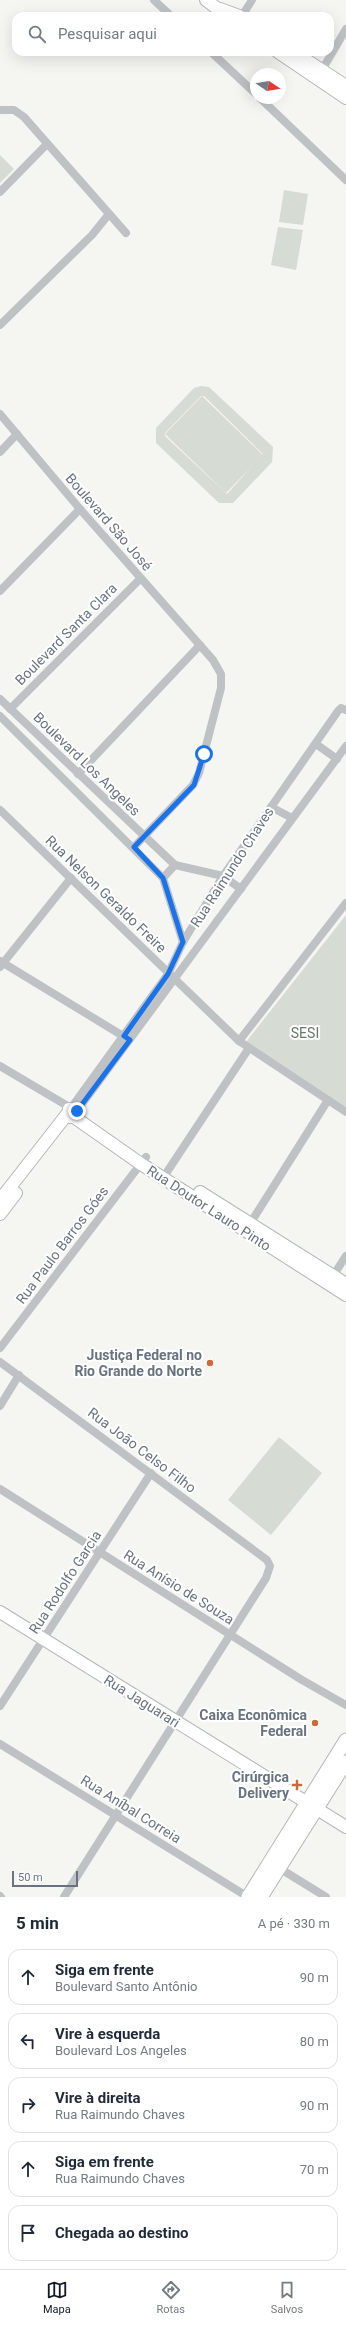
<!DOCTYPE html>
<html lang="pt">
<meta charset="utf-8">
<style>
:root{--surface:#fff;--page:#f2f2f3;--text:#1f2937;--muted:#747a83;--line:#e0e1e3;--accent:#111827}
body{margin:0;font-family:Roboto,sans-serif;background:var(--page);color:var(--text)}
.compass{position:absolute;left:250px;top:68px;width:36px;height:36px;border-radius:50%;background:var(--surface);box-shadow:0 4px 16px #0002;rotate:102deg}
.scale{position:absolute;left:12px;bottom:10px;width:66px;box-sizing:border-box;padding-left:4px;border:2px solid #68737f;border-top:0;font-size:11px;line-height:14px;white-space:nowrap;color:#68737f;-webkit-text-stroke:3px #fff;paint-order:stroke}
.stop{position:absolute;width:12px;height:12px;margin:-9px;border:3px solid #1a73e8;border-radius:50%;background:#fff}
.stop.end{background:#1a73e8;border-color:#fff;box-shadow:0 1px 4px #0008}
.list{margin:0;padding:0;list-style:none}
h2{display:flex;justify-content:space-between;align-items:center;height:52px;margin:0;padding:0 16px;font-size:17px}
h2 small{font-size:13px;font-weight:400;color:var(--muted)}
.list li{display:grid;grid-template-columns:26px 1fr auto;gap:12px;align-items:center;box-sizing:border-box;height:56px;margin:0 8px 8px;padding:0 8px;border:1px solid var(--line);border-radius:12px}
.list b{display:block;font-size:15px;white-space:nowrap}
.list p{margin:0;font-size:13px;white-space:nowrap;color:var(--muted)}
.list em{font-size:13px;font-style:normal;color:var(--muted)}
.icon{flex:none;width:22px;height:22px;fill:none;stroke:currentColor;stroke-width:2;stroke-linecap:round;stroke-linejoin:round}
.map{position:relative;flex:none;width:346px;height:1897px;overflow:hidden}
.search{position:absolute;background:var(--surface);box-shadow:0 4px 16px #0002;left:12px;right:12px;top:12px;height:44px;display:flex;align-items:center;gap:10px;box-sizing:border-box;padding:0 14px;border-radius:12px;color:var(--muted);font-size:15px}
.sheet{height:372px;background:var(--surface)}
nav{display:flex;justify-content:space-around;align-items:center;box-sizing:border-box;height:56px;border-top:1px solid var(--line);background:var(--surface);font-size:11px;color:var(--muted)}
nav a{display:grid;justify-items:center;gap:2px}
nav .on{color:var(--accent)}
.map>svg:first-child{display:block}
</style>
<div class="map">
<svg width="346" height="1897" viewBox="0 0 346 1897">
<rect width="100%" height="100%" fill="#f5f5f2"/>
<g fill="#d6dbd4" fill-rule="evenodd">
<polygon points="0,155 14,169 0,183"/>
<polygon points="284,190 308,194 303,225 279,222"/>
<polygon points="278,227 303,230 296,270 271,265"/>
<path d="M201 386 209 387 273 447 272 462 233 503H219L156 443V428L194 388ZM201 396H204L263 454 227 494 165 436V433Z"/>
<polygon points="202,396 263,455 226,493 165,434"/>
<polygon points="346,915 346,1108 246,1042"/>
<polygon points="279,1437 322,1473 271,1535 228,1500"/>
</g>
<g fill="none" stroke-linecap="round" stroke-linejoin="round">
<g stroke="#b2b6ba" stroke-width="14">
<g id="secondary">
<polyline points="206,0 227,16"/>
<polyline points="220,9 239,16"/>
<polyline points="278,52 346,98"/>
<polyline points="294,52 346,86"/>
<polyline points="74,1117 141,1164 346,1295"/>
<polyline points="200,1192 346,1284"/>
<polyline points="0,1200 68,1113 69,1109 76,1109 76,1116 71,1117 68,1115"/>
<polyline points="0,1214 16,1193"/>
<polyline points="0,1612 346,1827"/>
</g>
</g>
<g stroke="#b3b6b9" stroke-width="15">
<g id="primary">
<polyline points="248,1897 346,1740"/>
<polyline points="261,1897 346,1762"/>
</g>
</g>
<g stroke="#bfc2c5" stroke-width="8">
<polyline points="154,0 171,16"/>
<polyline points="242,16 252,0"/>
<polyline points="211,52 256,94"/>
<polyline points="322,70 346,29"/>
<polyline points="260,98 346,180"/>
<polyline points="0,110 14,110 24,117 126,233"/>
<polyline points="0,192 47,144"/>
<polyline points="0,325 92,235 109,214"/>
<polyline points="0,414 80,509 213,660 221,674 221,688 199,773 193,785 134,847"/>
<polyline points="0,452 17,434"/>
<polyline points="0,591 80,509"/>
<polyline points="0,699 175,865 223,876 241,889"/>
<polyline points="10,709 140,579"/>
<polyline points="0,716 163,878 183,942"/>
<polyline points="316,744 337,759"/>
<polyline points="78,774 200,645"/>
<polyline points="271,807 292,818"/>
<polyline points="0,810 239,1041 346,1112"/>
<polyline points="163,878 175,865"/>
<polyline points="0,961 128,1039"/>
<polyline points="0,967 71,878"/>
<polyline points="239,1041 346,903"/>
<polyline points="0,1066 71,1108"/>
<polyline points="71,1108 168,974 183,942 223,876 338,711 341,708 346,710"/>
<polyline points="77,1111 346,746"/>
<polyline points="163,1178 249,1048"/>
<polyline points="248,1227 328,1100"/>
<polyline points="331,1279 346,1256"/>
<polyline points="0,1348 146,1157"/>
<polyline points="0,1362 267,1560 270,1566 266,1578 64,1897"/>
<polyline points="0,1406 19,1375"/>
<polyline points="0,1489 302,1680 346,1705"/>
<polyline points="0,1706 151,1473"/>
<polyline points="0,1744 248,1897"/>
<polyline points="279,1868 326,1897"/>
<polyline points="0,1896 1,1897"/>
</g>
<use href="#secondary" stroke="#fff" stroke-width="12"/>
<use href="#primary" stroke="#fff" stroke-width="13"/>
</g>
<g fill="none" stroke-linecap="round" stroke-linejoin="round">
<polyline stroke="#1a73e8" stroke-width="5" points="77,1111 130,1040 124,1036 168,974 183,942 163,878 134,847 194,785 204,754"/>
</g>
<g fill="#cc6a3b" stroke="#fff" stroke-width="1.5">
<circle cx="210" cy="1363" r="4"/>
<circle cx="315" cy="1723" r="4"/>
<path d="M295 1779h4v4h4v4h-4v4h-4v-4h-4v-4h4z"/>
</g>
<g text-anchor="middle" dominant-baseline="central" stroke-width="4" stroke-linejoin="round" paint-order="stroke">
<g font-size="14" fill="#68737f" stroke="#fff">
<text transform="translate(109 522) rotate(49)">Boulevard São José</text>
<text transform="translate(66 634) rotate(-45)">Boulevard Santa Clara</text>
<text transform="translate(87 764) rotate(44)">Boulevard Los Angeles</text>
<text transform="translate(232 867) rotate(-57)">Rua Raimundo Chaves</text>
<text transform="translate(106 894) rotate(44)">Rua Nelson Geraldo Freire</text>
<text transform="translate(209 1208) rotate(33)">Rua Doutor Lauro Pinto</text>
<text transform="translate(62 1245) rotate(-53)">Rua Paulo Barros Góes</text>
<text transform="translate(142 1450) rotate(37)">Rua João Celso Filho</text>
<text transform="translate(65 1582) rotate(-57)">Rua Rodolfo Garcia</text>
<text transform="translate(179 1587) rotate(32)">Rua Anísio de Souza</text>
<text transform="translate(142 1701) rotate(32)">Rua Jaguarari</text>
<text transform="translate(131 1809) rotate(32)">Rua Aníbal Correia</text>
</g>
<g font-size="14" fill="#687766" stroke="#fff">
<text x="305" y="1033">SESI</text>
</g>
<g font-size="14" font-weight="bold" fill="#68737f" stroke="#fff" text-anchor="end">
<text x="202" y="1355">Justiça Federal no<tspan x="202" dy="16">Rio Grande do Norte</tspan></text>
<text x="307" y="1715">Caixa Econômica<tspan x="307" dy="16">Federal</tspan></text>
<text x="289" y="1777">Cirúrgica<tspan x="289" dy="16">Delivery</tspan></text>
</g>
</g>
</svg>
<svg class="compass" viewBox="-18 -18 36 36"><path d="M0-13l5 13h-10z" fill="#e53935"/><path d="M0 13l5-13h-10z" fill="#747a83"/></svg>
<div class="scale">50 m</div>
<div class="stop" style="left:204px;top:754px"></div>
<div class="stop end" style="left:77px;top:1111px"></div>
<div class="search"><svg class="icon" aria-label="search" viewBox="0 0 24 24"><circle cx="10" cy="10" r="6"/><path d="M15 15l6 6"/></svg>Pesquisar aqui</div>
</div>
<section class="sheet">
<h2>5 min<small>A pé · 330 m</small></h2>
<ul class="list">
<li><svg class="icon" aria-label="ahead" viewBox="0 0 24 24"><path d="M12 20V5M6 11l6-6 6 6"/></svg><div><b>Siga em frente</b><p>Boulevard Santo Antônio</p></div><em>90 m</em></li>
<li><svg class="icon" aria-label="left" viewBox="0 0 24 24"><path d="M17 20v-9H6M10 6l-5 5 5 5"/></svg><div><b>Vire à esquerda</b><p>Boulevard Los Angeles</p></div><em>80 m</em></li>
<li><svg class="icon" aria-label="right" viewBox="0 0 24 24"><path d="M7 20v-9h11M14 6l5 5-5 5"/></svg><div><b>Vire à direita</b><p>Rua Raimundo Chaves</p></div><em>90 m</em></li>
<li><svg class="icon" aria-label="ahead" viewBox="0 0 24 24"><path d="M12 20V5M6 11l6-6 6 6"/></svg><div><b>Siga em frente</b><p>Rua Raimundo Chaves</p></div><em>70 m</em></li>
<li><svg class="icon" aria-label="arrive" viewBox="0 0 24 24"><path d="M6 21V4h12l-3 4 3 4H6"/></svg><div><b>Chegada ao destino</b></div></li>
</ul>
</section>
<nav>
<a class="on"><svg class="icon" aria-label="map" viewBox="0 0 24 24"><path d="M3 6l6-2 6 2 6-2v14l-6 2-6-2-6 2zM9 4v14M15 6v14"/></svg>Mapa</a>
<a><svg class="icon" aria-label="directions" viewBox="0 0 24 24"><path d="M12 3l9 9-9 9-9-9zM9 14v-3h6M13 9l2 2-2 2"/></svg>Rotas</a>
<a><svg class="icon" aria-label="saved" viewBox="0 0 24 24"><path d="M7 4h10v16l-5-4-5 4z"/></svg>Salvos</a>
</nav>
